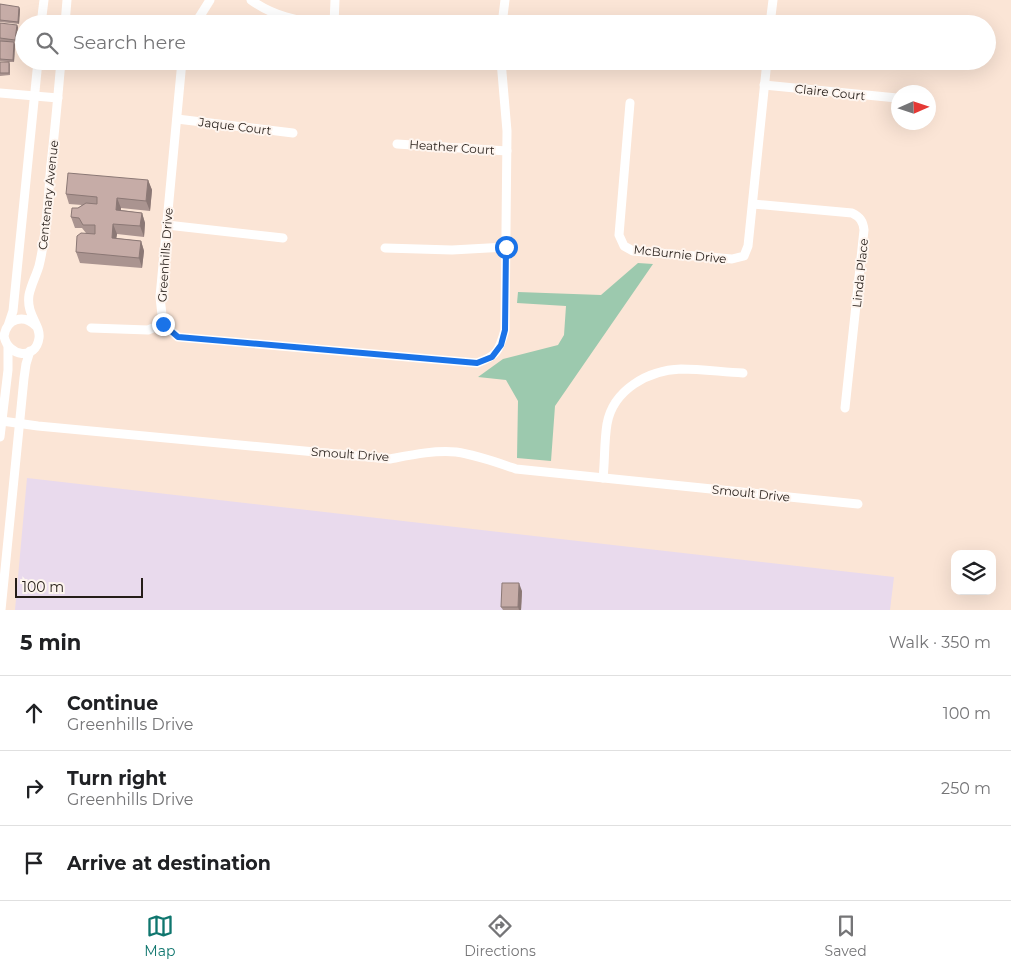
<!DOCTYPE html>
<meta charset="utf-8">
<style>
:root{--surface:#fff;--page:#f6f6f6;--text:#202124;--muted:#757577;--line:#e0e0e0;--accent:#0f766e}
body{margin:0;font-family:Montserrat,sans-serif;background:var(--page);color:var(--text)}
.controls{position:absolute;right:15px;bottom:15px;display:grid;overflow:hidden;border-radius:10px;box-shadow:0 5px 20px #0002}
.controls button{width:45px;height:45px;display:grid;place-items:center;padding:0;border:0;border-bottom:1px solid var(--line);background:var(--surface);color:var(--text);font:25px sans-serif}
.compass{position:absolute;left:891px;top:85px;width:45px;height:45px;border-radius:50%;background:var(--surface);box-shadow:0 5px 20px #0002;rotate:87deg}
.scale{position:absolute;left:15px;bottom:12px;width:128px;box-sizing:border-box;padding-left:5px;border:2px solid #251d18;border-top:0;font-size:14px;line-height:18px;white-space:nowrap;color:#251d18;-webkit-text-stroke:4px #fef5ef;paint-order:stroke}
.stop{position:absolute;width:15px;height:15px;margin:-11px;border:4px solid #1a73e8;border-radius:50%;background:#fff}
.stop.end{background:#1a73e8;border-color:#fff;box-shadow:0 1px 5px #0008}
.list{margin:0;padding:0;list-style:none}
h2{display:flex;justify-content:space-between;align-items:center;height:65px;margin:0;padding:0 20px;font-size:21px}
h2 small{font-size:16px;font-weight:400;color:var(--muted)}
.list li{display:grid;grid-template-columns:32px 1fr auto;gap:15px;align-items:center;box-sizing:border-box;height:75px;padding:0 20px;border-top:1px solid var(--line)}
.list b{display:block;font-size:19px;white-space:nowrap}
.list p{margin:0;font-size:16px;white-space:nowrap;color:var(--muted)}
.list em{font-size:16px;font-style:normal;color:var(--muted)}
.icon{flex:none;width:28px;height:28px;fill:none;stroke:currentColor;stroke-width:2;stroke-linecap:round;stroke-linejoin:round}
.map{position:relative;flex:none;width:1011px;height:610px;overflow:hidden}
.search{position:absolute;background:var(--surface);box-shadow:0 5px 20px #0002;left:15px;right:15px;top:15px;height:55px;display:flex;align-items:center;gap:12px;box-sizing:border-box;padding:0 18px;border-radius:28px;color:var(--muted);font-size:19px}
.sheet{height:290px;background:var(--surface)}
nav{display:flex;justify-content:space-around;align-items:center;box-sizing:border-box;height:70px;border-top:1px solid var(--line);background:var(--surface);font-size:14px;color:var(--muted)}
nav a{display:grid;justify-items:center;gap:2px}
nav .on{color:var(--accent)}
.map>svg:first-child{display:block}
</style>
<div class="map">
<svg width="1011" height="610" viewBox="0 0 1011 610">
<rect width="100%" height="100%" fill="#fbe5d6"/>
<polygon fill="#e9daed" points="27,478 894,577 890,610 15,610"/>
<polygon fill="#9cc9ae" points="638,263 653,264 555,406 551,461 517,458 518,401 506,380 478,377 503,359 558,345 564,335 566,306 517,303 518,292 601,295"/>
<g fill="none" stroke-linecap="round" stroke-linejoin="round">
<g stroke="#fff" stroke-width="9">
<path d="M251 0C273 16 297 21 324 24"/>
<polyline points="41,24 44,0"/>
<polyline points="65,24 67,0"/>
<polyline points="195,24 210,0"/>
<polyline points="334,24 335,0"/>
<polyline points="502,24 505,0"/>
<polyline points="770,24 773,0"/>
<path d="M182 61 160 297 163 324 178 337 477 363C497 356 499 351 505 330L507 131 501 61"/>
<polyline points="764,85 897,98"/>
<polyline points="0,93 58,98"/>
<polyline points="630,103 619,235 624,246 633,251 732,259 744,256 748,246 767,61"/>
<polyline points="177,119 293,133"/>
<polyline points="397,144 507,151"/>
<path d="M753 204 852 213C860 217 863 221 864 230L845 408"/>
<polyline points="167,225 283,238"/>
<polyline points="385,248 452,250 506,247"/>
<polyline points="9,323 13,311 38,61"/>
<path d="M36 326C24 314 7 318 4 336 8 357 36 361 39 338 41 325 26 315 29 295 31 285 36 276 39 266 47 233 48 197 51 164 55 130 58 95 61 61"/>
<polyline points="91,328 148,330 163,324"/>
<path d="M2 421 38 426 390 459C411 455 434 450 456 452 477 455 496 462 516 469L858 504"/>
<polyline points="0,437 8,370 8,347"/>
<path d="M603 478C605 461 604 442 607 424 613 390 648 370 681 369 702 369 722 372 743 373"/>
<polyline points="1,610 24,378 26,364 30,351"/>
</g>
</g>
<g fill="#aa9490">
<polygon points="0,4 20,9 19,24 0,22"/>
<polygon points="0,23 18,27 16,42 0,41"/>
<polygon points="0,41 14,42 15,45 14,62 9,62 10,64 10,75 0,76 0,62 8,62 0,61"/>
<polygon points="148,180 152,190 150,211 121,208 121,210 142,213 145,223 144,237 117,234 116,238 141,241 144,251 142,268 80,263 76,252 86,233 82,228 75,228 71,217 78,208 82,205 69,204 66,194"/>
<polygon points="522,591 521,610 503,610 501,607"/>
</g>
<g fill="#8b7875">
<polygon points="19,7 20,9 19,24 18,22"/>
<polygon points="17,25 18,27 16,42 15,40"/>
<polygon points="14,42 15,45 14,62 13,60"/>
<polygon points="148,180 152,190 150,211 146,201"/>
<polygon points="117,198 121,208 120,220 116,210"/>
<polygon points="142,213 145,223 144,237 140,226"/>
<polygon points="113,224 117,234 115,248 112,238"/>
<polygon points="141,241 144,251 142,268 139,258"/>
<polygon points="519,583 522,591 521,610 519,610 518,607"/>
</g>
<g fill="#c6aca7" stroke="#8b7875">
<polygon points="0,4 19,7 18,22 0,20"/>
<polygon points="0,23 17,25 15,40 0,38"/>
<polygon points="0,41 14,42 13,60 0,59"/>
<rect x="0" y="62" width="9" height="11"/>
<polygon points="68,173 148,180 146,201 117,198 116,210 142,213 140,226 113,224 112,238 141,241 139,258 76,252 77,236 81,233 95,234 95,225 83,225 79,218 71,217 72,208 78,208 86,203 97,204 97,197 66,194"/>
<polygon points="502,583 519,583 518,607 501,607"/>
</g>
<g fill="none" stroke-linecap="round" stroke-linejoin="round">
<polyline stroke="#1a73e8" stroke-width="6" points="163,324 178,337 477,363 492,357 501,345 505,330 506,247"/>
</g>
<g text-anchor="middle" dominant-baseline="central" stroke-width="4" stroke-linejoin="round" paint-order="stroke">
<g font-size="12" fill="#251d18" stroke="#fef5ef">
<text transform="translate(830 92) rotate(6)">Claire Court</text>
<text transform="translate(235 126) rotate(7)">Jaque Court</text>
<text transform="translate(452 147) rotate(4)">Heather Court</text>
<text transform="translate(48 195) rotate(-84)">Centenary Avenue</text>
<text transform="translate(680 254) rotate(6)">McBurnie Drive</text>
<text transform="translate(165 255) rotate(-86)">Greenhills Drive</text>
<text transform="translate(860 273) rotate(-84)">Linda Place</text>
<text transform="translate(350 454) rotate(4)">Smoult Drive</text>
<text transform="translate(751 493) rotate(6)">Smoult Drive</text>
</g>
</g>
</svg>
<div class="controls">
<button><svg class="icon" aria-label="layers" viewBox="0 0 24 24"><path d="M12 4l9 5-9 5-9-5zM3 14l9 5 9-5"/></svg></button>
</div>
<svg class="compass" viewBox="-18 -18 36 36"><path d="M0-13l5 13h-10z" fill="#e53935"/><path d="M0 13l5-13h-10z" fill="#757577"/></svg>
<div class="scale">100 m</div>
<div class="stop" style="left:506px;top:247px"></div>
<div class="stop end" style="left:163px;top:324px"></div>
<div class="search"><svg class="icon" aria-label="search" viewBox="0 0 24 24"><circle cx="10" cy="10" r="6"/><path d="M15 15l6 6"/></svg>Search here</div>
</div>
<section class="sheet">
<h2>5 min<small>Walk · 350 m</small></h2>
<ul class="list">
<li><svg class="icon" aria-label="ahead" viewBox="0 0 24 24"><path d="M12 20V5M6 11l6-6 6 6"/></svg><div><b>Continue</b><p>Greenhills Drive</p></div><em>100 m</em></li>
<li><svg class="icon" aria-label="right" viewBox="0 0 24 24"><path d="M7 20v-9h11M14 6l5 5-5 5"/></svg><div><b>Turn right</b><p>Greenhills Drive</p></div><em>250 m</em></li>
<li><svg class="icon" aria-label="arrive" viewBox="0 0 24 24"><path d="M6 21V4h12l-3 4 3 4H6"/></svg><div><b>Arrive at destination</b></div></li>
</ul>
</section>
<nav>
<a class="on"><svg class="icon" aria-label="map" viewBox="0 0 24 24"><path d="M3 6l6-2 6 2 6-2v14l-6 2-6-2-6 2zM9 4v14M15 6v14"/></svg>Map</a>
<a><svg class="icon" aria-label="directions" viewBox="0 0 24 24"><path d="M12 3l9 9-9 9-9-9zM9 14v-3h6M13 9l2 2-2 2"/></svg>Directions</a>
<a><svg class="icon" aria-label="saved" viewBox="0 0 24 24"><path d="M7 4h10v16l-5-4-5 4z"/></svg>Saved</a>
</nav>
